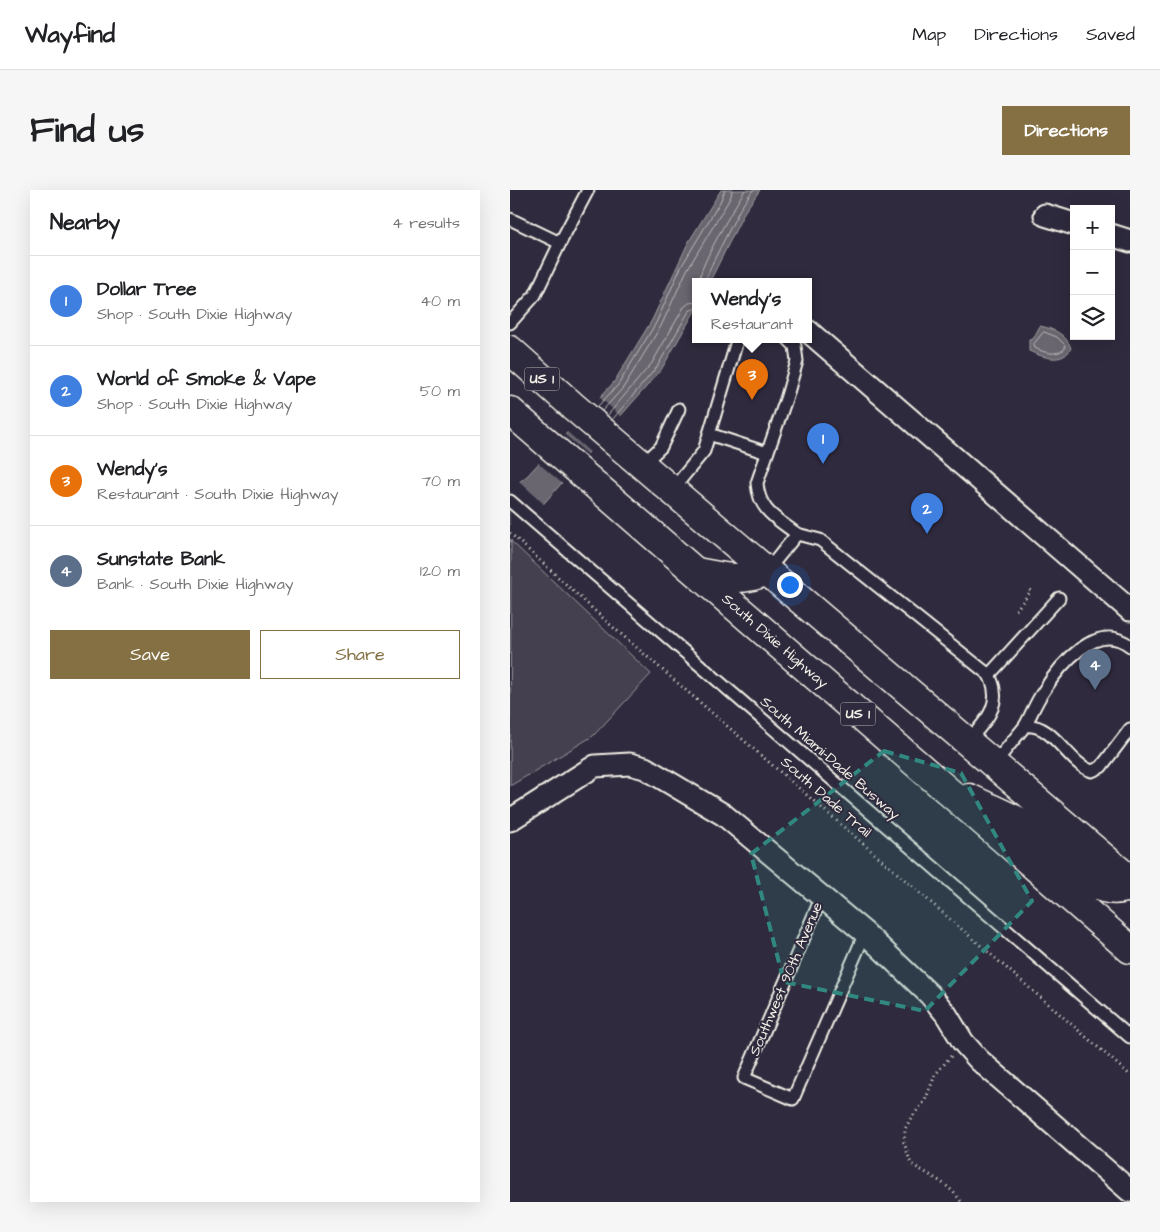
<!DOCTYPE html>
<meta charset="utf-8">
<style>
:root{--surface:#fff;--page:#f6f6f6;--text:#202124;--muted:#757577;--line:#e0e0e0;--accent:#847042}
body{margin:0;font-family:"Architects Daughter",sans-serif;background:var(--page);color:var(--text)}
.controls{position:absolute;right:15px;top:15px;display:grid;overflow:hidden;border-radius:0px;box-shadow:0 5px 20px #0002}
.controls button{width:45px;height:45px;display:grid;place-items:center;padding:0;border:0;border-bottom:1px solid var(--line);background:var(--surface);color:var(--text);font:25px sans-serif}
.you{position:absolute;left:279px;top:394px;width:18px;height:18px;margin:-12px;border:4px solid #fff;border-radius:50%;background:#1a73e8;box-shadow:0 0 0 8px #1a73e833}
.badge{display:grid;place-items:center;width:32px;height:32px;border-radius:50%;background:var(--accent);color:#fff;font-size:16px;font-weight:700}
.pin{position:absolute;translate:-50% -41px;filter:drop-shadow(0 1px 2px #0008)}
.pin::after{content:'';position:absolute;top:26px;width:18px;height:15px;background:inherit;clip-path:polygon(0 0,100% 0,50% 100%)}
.popup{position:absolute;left:182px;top:88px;width:120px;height:65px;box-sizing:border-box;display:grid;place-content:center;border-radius:0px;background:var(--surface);filter:drop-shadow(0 1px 4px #0005);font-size:16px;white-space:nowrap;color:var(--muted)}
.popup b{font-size:19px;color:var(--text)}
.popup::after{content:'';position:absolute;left:50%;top:100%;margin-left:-10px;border:10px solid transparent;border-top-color:var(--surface)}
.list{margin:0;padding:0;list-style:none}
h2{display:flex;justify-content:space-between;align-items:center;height:65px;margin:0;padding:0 20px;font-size:21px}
h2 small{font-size:16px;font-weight:400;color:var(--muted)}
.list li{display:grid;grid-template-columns:32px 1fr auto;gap:15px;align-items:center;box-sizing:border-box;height:90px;padding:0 20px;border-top:1px solid var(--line)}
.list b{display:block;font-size:19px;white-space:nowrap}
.list p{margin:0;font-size:16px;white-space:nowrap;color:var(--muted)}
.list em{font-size:16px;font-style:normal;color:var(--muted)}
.actions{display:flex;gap:10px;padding:15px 20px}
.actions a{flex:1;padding:11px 0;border:1px solid var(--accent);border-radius:0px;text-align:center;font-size:18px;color:var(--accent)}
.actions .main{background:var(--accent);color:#fff}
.icon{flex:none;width:28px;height:28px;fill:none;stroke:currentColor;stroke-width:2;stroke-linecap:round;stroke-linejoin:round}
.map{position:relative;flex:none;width:620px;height:1012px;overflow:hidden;border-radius:0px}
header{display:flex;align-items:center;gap:30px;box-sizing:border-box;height:70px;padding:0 25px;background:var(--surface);border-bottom:1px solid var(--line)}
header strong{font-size:24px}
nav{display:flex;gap:28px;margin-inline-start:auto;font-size:18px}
.intro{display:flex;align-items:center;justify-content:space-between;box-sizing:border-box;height:120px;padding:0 30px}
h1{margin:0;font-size:35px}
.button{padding:12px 22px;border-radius:0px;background:var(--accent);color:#fff;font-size:18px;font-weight:700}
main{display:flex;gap:30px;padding:0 30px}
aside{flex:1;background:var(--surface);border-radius:0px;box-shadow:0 5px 20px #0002}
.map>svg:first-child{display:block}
</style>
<header>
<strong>Wayfind</strong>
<nav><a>Map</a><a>Directions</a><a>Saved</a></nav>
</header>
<div class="intro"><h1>Find us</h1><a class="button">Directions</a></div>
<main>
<aside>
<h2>Nearby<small>4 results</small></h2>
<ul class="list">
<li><span class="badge" style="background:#3f7fe0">1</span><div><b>Dollar Tree</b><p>Shop · South Dixie Highway</p></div><em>40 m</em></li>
<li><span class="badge" style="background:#3f7fe0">2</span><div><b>World of Smoke &amp; Vape</b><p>Shop · South Dixie Highway</p></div><em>50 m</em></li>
<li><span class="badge" style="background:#e8710a">3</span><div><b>Wendy's</b><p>Restaurant · South Dixie Highway</p></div><em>70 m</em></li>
<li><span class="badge" style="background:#5c6f8a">4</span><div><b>Sunstate Bank</b><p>Bank · South Dixie Highway</p></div><em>120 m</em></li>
</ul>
<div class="actions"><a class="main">Save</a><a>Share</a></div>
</aside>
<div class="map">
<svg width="620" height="1012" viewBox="0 0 620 1012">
<rect width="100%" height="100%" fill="#2f2a3d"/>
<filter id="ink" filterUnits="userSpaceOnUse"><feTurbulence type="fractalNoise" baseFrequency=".02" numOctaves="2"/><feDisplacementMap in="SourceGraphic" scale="10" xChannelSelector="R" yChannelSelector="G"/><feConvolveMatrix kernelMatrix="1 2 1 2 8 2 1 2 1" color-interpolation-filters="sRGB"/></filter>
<g filter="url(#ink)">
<polygon fill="#454050" stroke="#9c989c" points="1,351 141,484 83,546 0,596"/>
<g fill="#6a6670" stroke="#a19ea0">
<polygon points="211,0 250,0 235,21 200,91 186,91 186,119 151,180 0,352 0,299 17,286 104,192 142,130 178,53"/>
<path d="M530 136C544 139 556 144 561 158 553 175 532 167 519 161V150L523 149Z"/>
</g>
<g fill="#2f2a3d">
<polygon points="88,206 113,228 82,264 56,241"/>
<polygon points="53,243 80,266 54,295 27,272"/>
<polygon points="8,290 36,316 4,352 0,348 0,296"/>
</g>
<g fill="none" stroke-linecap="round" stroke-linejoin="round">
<g stroke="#bdb9b8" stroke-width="1">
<path d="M189 91C190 74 225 16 235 0"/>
<polyline points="195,91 203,72 230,19 243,0"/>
<path d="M534 142 547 147 555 155V159C545 166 535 163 525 158L524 154Z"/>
<polyline points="87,217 108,195 146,133 171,77 210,12 215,0"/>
<polyline points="92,221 113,198 151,136 177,80 216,15 221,6 222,0"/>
<polyline points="97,226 142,173 174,117 179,113 186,112"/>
<polyline points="102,230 147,177 179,121 186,118"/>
</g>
<g stroke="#f4f1e8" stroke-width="15">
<g id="service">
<polyline points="0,29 50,53 25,105 0,133"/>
<polyline points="50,53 78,0"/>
<path d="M278 149 285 156 287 171 277 206 247 293C249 321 266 328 287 344"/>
<polyline points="199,244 257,263"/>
<polyline points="132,275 151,257 169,219"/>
<polyline points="162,300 194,261 227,151 229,149"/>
<polyline points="0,311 620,847"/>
<path d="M257 381 287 344 310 350 479 485C481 489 484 495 484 500 488 521 470 537 458 551"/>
<polyline points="479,485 549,408"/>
<path d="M515 536C521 525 526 512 533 502 549 476 587 429 620 456"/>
<path d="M484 574 515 536C544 533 557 573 582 581L591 577 620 539"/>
<polyline points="312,706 234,888 283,909 355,743"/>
</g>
</g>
<g stroke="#f4f1e8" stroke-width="25">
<g id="minor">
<polyline points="535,25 564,34"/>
<polyline points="601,45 620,51"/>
<polyline points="298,141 620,420"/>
<polyline points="0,630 85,576 120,574 135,578 214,625 355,743 420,805 436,824 453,852 469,870 620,1001"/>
</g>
</g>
<g stroke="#f4f1e8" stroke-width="31">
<g id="trunk">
<polyline points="0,160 64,217 620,690"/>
<polyline points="0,221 620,759"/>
<path d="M187 382C215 387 231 393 257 381"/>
<path d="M459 608 517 635 580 691C594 700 604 702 620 697"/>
</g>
</g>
<g stroke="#f4f1e8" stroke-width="3" stroke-dasharray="1 4" stroke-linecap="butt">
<polyline points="0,343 96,431 620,885"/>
<polyline points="506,420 521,401 519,399"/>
<path d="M441 866 425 885 415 911 401 928 395 939 394 952 401 974C419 985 440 994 451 1012"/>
</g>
<use href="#service" stroke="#2f2a3d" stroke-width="11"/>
<use href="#minor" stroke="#2f2a3d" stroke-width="21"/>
<use href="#trunk" stroke="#2f2a3d" stroke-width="28"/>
</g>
</g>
<path fill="#318880" fill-opacity="0.2" stroke="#318880" stroke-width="4" stroke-dasharray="10 6" stroke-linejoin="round" d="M374 561 451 583 522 711 415 821 274 792 241 664Z"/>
<g text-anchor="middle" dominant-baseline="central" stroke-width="4" stroke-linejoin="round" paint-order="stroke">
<g fill="#2f2a3d" stroke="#b9b5b5" stroke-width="1">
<rect x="14.5" y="177.5" width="35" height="23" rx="4"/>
<rect x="330.5" y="512.5" width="35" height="23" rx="4"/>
</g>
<g font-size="14" font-weight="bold" fill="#f4f1e8">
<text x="32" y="189">US 1</text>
<text x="348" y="524">US 1</text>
</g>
<g font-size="15" fill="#f4f1e8" stroke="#2f2a3d">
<text transform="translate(265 451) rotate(41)">South Dixie Highway</text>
<text transform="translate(320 568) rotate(41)">South Miami-Dade Busway</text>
<text transform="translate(316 607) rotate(41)">South Dade Trail</text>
<text transform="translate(276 789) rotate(-67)">Southwest 90th Avenue</text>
</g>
</g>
</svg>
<div class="controls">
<button>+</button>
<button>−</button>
<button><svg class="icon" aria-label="layers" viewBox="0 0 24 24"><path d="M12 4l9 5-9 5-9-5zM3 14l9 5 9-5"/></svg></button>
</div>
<div class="you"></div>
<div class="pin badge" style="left:313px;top:274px;background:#3f7fe0">1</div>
<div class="pin badge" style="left:417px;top:344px;background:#3f7fe0">2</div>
<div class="pin badge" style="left:242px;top:210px;background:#e8710a">3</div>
<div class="popup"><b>Wendy's</b>Restaurant</div>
<div class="pin badge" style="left:585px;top:500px;background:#5c6f8a">4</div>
</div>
</main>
